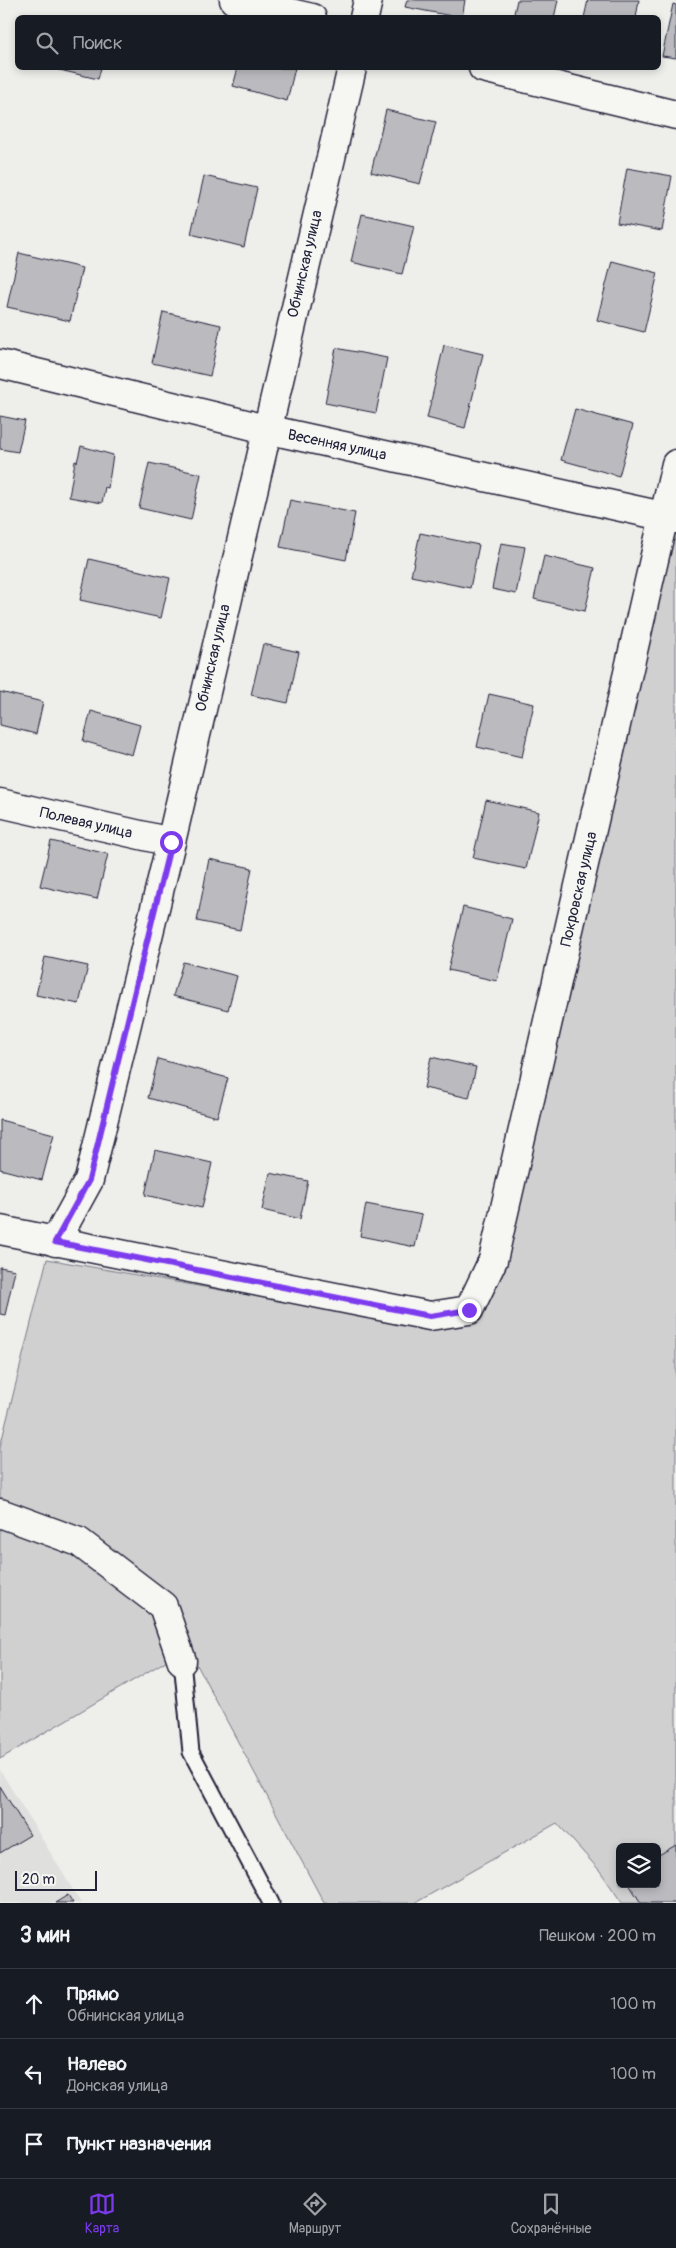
<!DOCTYPE html>
<html lang="ru">
<meta charset="utf-8">
<style>
:root{--surface:#171b24;--page:#242831;--text:#f1f3f6;--muted:#9ea1a6;--line:#363941;--accent:#7c3aed}
body{margin:0;font-family:Pangolin,sans-serif;background:var(--page);color:var(--text)}
.controls{position:absolute;right:15px;bottom:15px;display:grid;overflow:hidden;border-radius:8px;box-shadow:0 2px 8px #0003}
.controls button{width:45px;height:45px;display:grid;place-items:center;padding:0;border:0;border-bottom:1px solid var(--line);background:var(--surface);color:var(--text);font:25px sans-serif}
.scale{position:absolute;left:15px;bottom:12px;width:82px;box-sizing:border-box;padding-left:5px;border:2px solid #22223b;border-top:0;font-size:14px;line-height:18px;white-space:nowrap;color:#22223b;-webkit-text-stroke:4px #f6f6f2;paint-order:stroke}
.stop{position:absolute;width:15px;height:15px;margin:-11px;border:4px solid #7c3aed;border-radius:50%;background:#fff}
.stop.end{background:#7c3aed;border-color:#fff;box-shadow:0 1px 5px #0008}
.list{margin:0;padding:0;list-style:none}
h2{display:flex;justify-content:space-between;align-items:center;height:65px;margin:0;padding:0 20px;font-size:21px}
h2 small{font-size:16px;font-weight:400;color:var(--muted)}
.list li{display:grid;grid-template-columns:32px 1fr auto;gap:15px;align-items:center;box-sizing:border-box;height:70px;padding:0 20px;border-top:1px solid var(--line)}
.list b{display:block;font-size:19px;white-space:nowrap}
.list p{margin:0;font-size:16px;white-space:nowrap;color:var(--muted)}
.list em{font-size:16px;font-style:normal;color:var(--muted)}
.icon{flex:none;width:28px;height:28px;fill:none;stroke:currentColor;stroke-width:2;stroke-linecap:round;stroke-linejoin:round}
.map{position:relative;flex:none;width:676px;height:1903px;overflow:hidden}
.search{position:absolute;background:var(--surface);box-shadow:0 2px 8px #0003;left:15px;right:15px;top:15px;height:55px;display:flex;align-items:center;gap:12px;box-sizing:border-box;padding:0 18px;border-radius:8px;color:var(--muted);font-size:19px}
.sheet{height:275px;background:var(--surface)}
nav{display:flex;justify-content:space-around;align-items:center;box-sizing:border-box;height:70px;border-top:1px solid var(--line);background:var(--surface);font-size:14px;color:var(--muted)}
nav a{display:grid;justify-items:center;gap:2px}
nav .on{color:var(--accent)}
.map>svg:first-child{display:block}
</style>
<div class="map">
<svg width="676" height="1903" viewBox="0 0 676 1903">
<rect width="100%" height="100%" fill="#eeeeeb"/>
<filter id="ink" filterUnits="userSpaceOnUse"><feTurbulence type="fractalNoise" baseFrequency=".02" numOctaves="2"/><feDisplacementMap in="SourceGraphic" scale="10" xChannelSelector="R" yChannelSelector="G"/><feConvolveMatrix kernelMatrix="1 2 1 2 8 2 1 2 1" color-interpolation-filters="sRGB"/></filter>
<g filter="url(#ink)">
<polygon fill="#dfdfde" points="0,1770 81,1903 0,1903"/>
<path fill="#d0d0d1" stroke="#797986" fill-rule="evenodd" d="M676 527V1903H622L600 1871 557 1823 415 1903H324L188 1648 0 1759V1447L47 1259 428 1327 501 1263ZM620 1847H657V1884H620Z"/>
<g fill="#bbbbbf" stroke="#22223b">
<polygon points="407,0 465,0 462,18 405,7"/>
<polygon points="517,0 558,0 554,18 513,18"/>
<polygon points="588,0 639,0 636,18 584,18"/>
<polygon points="673,4 676,5 676,58 662,56"/>
<polygon points="51,68 101,68 98,79"/>
<polygon points="238,68 295,68 287,101 233,86"/>
<polygon points="386,110 436,122 420,184 371,172"/>
<polygon points="627,168 672,176 662,231 617,223"/>
<polygon points="204,176 257,188 244,247 191,234"/>
<polygon points="362,214 414,226 402,274 351,262"/>
<polygon points="19,253 82,268 70,321 7,307"/>
<polygon points="612,261 658,273 644,332 597,320"/>
<polygon points="163,312 221,325 210,376 152,363"/>
<polygon points="444,345 483,354 465,428 427,418"/>
<polygon points="336,348 387,358 376,413 325,403"/>
<polygon points="575,409 633,425 619,476 561,460"/>
<polygon points="0,416 25,421 18,452 0,449"/>
<polygon points="81,446 113,455 108,488 105,487 102,503 69,497 75,461 77,462"/>
<polygon points="149,463 201,474 191,520 139,508"/>
<polygon points="290,500 355,513 346,560 280,547"/>
<polygon points="420,533 479,545 470,588 411,576"/>
<polygon points="501,543 525,547 516,594 492,589"/>
<polygon points="544,556 595,568 585,611 534,599"/>
<polygon points="89,559 170,578 161,618 80,600"/>
<polygon points="263,644 299,652 288,703 251,695"/>
<polygon points="0,692 43,702 36,734 0,725"/>
<polygon points="489,694 534,704 522,757 477,747"/>
<polygon points="91,711 140,725 132,755 83,741"/>
<polygon points="486,800 539,812 526,869 473,858"/>
<polygon points="51,841 108,854 97,899 40,886"/>
<polygon points="209,859 252,868 240,930 197,921"/>
<polygon points="463,907 512,919 497,981 448,970"/>
<polygon points="45,957 88,966 79,1004 36,995"/>
<polygon points="183,962 237,976 228,1010 173,996"/>
<polygon points="431,1057 476,1067 469,1098 424,1088"/>
<polygon points="158,1059 228,1078 217,1117 148,1098"/>
<polygon points="0,1120 54,1134 42,1180 0,1169"/>
<polygon points="155,1150 212,1163 202,1208 145,1195"/>
<polygon points="270,1173 308,1181 300,1219 262,1210"/>
<polygon points="366,1204 422,1215 415,1247 360,1236"/>
<polygon points="0,1267 15,1270 5,1315 0,1314"/>
<polygon points="0,1786 30,1835 0,1853"/>
<polygon points="676,1845 676,1903 641,1903 629,1884 657,1884 657,1856"/>
<polygon points="68,1895 73,1903 55,1903"/>
</g>
<g fill="none" stroke-linecap="round" stroke-linejoin="round">
<g stroke="#22223b" stroke-width="19">
<polyline id="service" points="182,1661 191,1752 271,1903"/>
</g>
<g stroke="#22223b" stroke-width="31">
<g id="minor">
<polyline points="234,0 312,18"/>
<polyline points="364,18 368,0"/>
<polyline points="483,68 676,115"/>
<polyline points="0,364 266,429 676,519"/>
<polyline points="0,803 171,842"/>
<polyline points="0,1230 430,1316 469,1310 493,1260 676,464"/>
<polyline points="55,1242 89,1180 171,842 352,68"/>
<polyline points="0,1513 79,1542 163,1606 182,1661"/>
</g>
</g>
<use href="#service" stroke="#f6f6f2" stroke-width="15"/>
<use href="#minor" stroke="#f6f6f2" stroke-width="28"/>
</g>
</g>
<g fill="none" stroke-linecap="round" stroke-linejoin="round" filter="url(#ink)">
<polyline stroke="#7c3aed" stroke-width="6" points="171,842 89,1180 55,1242 430,1316 469,1310"/>
</g>
<g text-anchor="middle" dominant-baseline="central" stroke-width="4" stroke-linejoin="round" paint-order="stroke">
<g font-size="15" fill="#22223b" stroke="#f6f6f2">
<text transform="translate(305 264) rotate(-77)">Обнинская улица</text>
<text transform="translate(337 445) rotate(12)">Весенняя улица</text>
<text transform="translate(213 658) rotate(-77)">Обнинская улица</text>
<text transform="translate(86 823) rotate(13)">Полевая улица</text>
<text transform="translate(579 889) rotate(-77)">Покровская улица</text>
</g>
</g>
</svg>
<div class="controls">
<button><svg class="icon" aria-label="layers" viewBox="0 0 24 24"><path d="M12 4l9 5-9 5-9-5zM3 14l9 5 9-5"/></svg></button>
</div>
<div class="scale">20 m</div>
<div class="stop" style="left:171px;top:842px"></div>
<div class="stop end" style="left:469px;top:1310px"></div>
<div class="search"><svg class="icon" aria-label="search" viewBox="0 0 24 24"><circle cx="10" cy="10" r="6"/><path d="M15 15l6 6"/></svg>Поиск</div>
</div>
<section class="sheet">
<h2>3 мин<small>Пешком · 200 m</small></h2>
<ul class="list">
<li><svg class="icon" aria-label="ahead" viewBox="0 0 24 24"><path d="M12 20V5M6 11l6-6 6 6"/></svg><div><b>Прямо</b><p>Обнинская улица</p></div><em>100 m</em></li>
<li><svg class="icon" aria-label="left" viewBox="0 0 24 24"><path d="M17 20v-9H6M10 6l-5 5 5 5"/></svg><div><b>Налево</b><p>Донская улица</p></div><em>100 m</em></li>
<li><svg class="icon" aria-label="arrive" viewBox="0 0 24 24"><path d="M6 21V4h12l-3 4 3 4H6"/></svg><div><b>Пункт назначения</b></div></li>
</ul>
</section>
<nav>
<a class="on"><svg class="icon" aria-label="map" viewBox="0 0 24 24"><path d="M3 6l6-2 6 2 6-2v14l-6 2-6-2-6 2zM9 4v14M15 6v14"/></svg>Карта</a>
<a><svg class="icon" aria-label="directions" viewBox="0 0 24 24"><path d="M12 3l9 9-9 9-9-9zM9 14v-3h6M13 9l2 2-2 2"/></svg>Маршрут</a>
<a><svg class="icon" aria-label="saved" viewBox="0 0 24 24"><path d="M7 4h10v16l-5-4-5 4z"/></svg>Сохранённые</a>
</nav>
